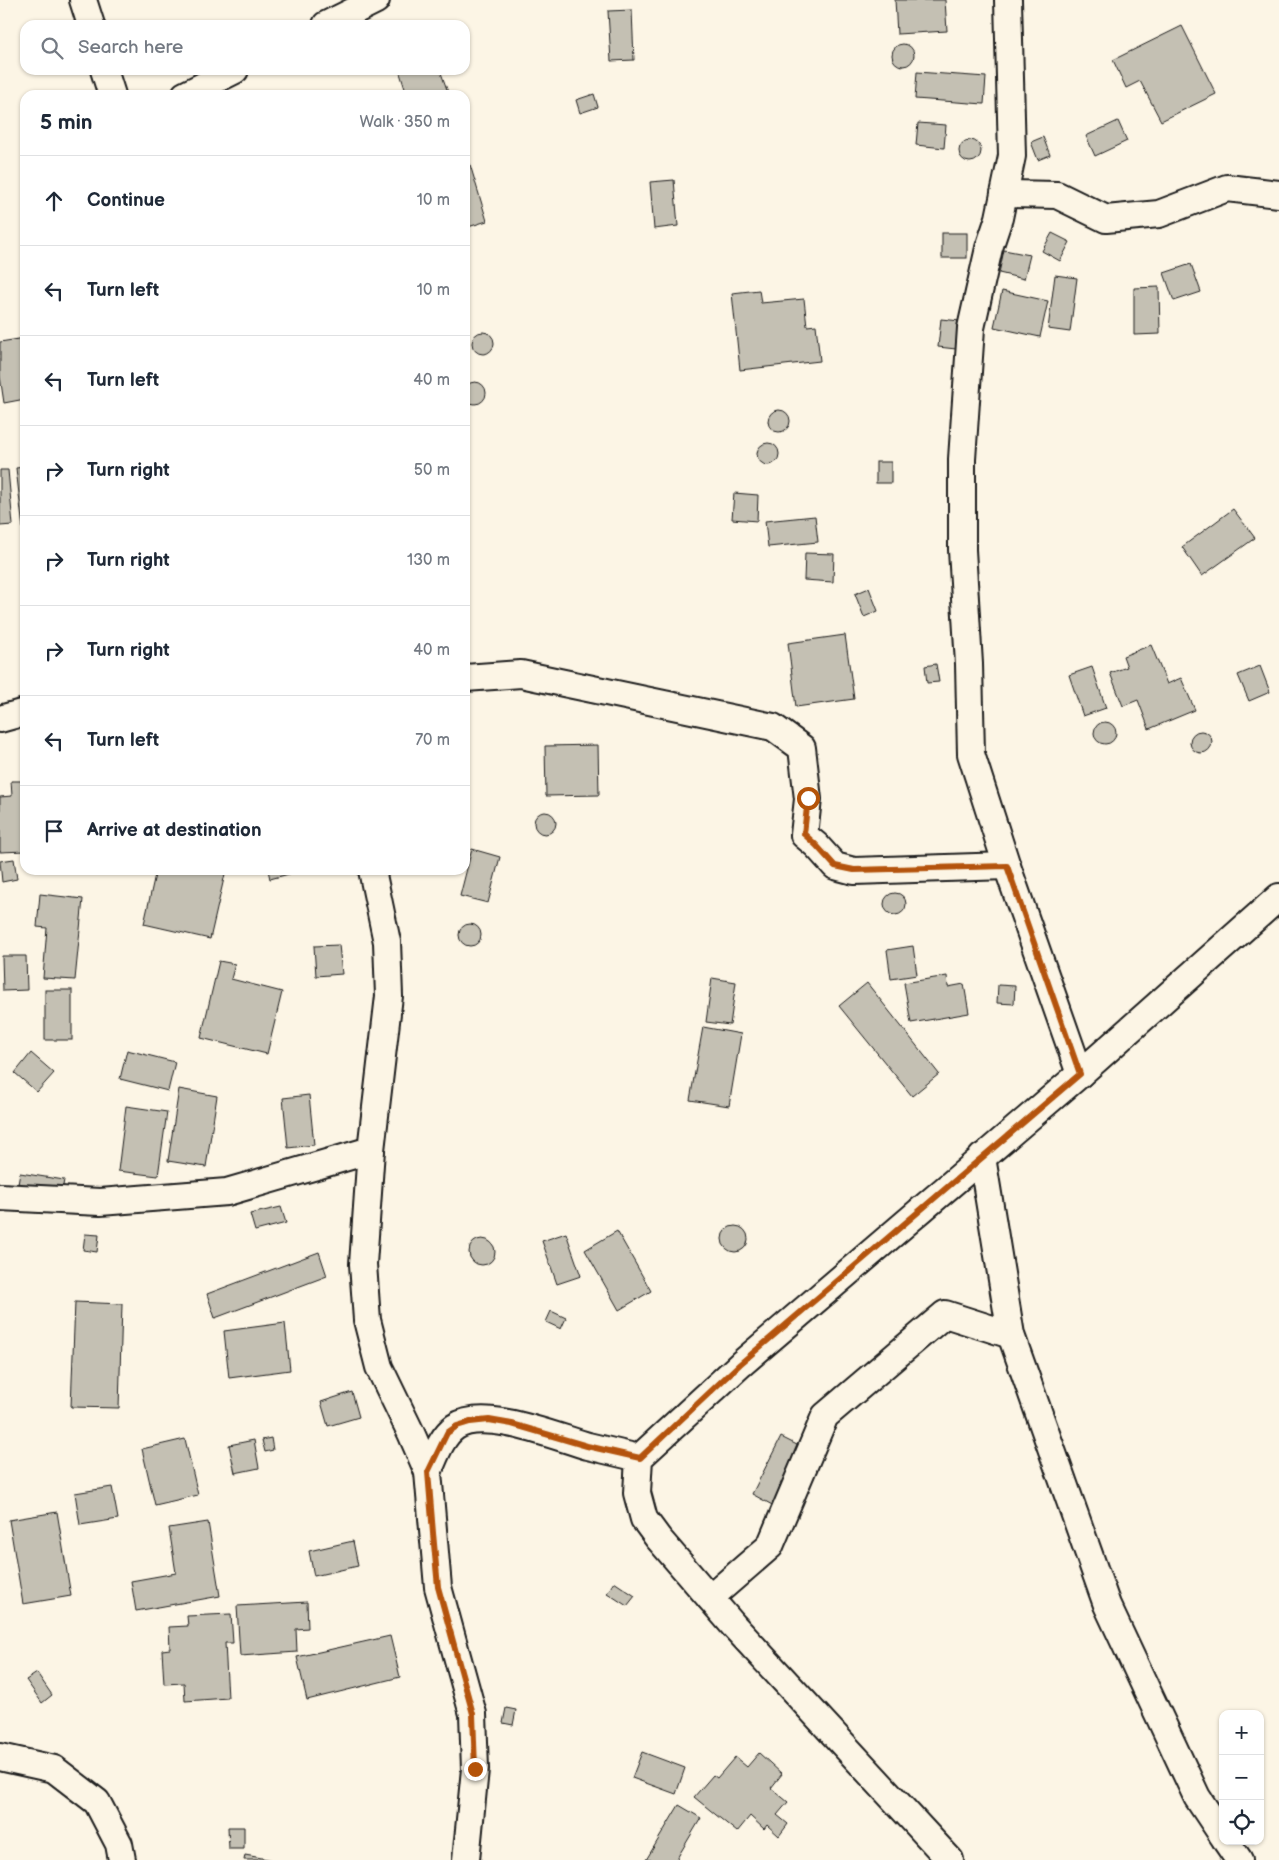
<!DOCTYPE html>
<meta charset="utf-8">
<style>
:root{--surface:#fff;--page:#f2f2f3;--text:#1f2937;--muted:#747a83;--line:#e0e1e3}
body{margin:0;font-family:"Balsamiq Sans",sans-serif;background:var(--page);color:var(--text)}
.controls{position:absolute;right:15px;bottom:15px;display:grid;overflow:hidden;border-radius:10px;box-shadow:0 1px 4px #0004}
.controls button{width:45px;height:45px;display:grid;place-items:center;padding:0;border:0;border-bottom:1px solid var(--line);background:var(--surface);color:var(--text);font:25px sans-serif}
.stop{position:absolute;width:15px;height:15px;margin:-11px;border:4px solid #b45309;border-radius:50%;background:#fff}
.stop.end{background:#b45309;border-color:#fff;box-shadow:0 1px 5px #0008}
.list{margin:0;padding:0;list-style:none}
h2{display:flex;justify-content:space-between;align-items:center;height:65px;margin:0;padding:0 20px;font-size:21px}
h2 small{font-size:16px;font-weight:400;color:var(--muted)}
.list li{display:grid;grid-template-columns:32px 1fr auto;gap:15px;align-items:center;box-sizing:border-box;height:90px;padding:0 20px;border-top:1px solid var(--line)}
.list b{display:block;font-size:19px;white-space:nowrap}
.list em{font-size:16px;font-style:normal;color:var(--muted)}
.icon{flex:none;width:28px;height:28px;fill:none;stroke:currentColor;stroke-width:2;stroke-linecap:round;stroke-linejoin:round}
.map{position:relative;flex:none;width:1279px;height:1860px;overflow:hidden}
.search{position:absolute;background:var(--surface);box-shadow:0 1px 4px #0004;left:20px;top:20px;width:450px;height:55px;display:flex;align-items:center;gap:12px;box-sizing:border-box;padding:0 18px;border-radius:15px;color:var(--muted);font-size:19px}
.panel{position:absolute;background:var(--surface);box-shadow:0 1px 4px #0004;left:20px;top:90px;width:450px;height:785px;border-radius:15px}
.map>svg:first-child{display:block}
</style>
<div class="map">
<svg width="1279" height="1860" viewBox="0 0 1279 1860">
<rect width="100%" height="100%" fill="#fcf5e5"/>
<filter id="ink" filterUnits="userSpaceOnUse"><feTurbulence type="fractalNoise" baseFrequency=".02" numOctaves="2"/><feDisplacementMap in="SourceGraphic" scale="10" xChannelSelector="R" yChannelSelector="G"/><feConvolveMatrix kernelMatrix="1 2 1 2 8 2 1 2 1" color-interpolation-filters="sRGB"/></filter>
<g filter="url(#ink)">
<g fill="#c4c0b3" stroke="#1c1c1c">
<polygon points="895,0 945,0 947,31 897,34"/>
<polygon points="632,10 634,60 611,61 608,11"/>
<polygon points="1182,26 1216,94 1161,121 1140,81 1126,88 1113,60"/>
<circle cx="903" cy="55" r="11"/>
<polygon points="399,70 440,70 449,95 407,95"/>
<polygon points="917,72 986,77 984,104 915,99"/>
<polygon points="594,94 598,107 580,113 576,100"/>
<polygon points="1118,121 1127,141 1095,156 1086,136"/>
<polygon points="918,123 946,125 944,148 916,145"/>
<polygon points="1043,137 1050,155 1038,160 1031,142"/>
<circle cx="970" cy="151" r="11"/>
<polygon points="465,148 487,221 465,228"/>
<polygon points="674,180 678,226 654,229 650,182"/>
<rect x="942" y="233" width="25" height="25"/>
<polygon points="1052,233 1070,242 1060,261 1042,251"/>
<polygon points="1004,250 1030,255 1024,279 999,273"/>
<polygon points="1191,264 1201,292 1174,301 1164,273"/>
<polygon points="1055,275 1077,278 1070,332 1048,329"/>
<polygon points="1159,287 1160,334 1134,335 1134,288"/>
<polygon points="759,290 761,303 804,299 807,326 816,325 820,361 740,370 732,293"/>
<polygon points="1002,291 1048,301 1040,337 994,327"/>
<polygon points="941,319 960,321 956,349 938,347"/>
<circle cx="483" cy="343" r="11"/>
<polygon points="25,338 25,399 4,403 0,376 0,342"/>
<circle cx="475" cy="393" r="11"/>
<circle cx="779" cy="421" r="11"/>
<circle cx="768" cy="454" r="11"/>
<rect x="876" y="462" width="15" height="21"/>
<polygon points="25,467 25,546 16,468"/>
<polygon points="0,470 8,470 13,525 0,526"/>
<polygon points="734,493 758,495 757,521 732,519"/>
<polygon points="1233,509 1255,538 1202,576 1182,547"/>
<polygon points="815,516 818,542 768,547 765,521"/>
<polygon points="805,553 834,554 833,582 804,580"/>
<polygon points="869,588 878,611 864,617 855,594"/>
<polygon points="845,635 854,699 796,707 788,643"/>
<polygon points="1151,645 1167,684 1181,678 1195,710 1149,729 1138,700 1123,706 1110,673 1127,667 1123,656"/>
<polygon points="936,664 939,682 927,683 925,666"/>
<polygon points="1260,666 1270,692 1249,701 1238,675"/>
<polygon points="1092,667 1106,708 1083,716 1069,675"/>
<circle cx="1105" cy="733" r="11"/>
<circle cx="1201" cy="742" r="11"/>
<polygon points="598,745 599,795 546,796 545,746"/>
<polygon points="11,781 25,781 25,851 0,852 0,797 12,796"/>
<circle cx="545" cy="823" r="11"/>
<polygon points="472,849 500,857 488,903 460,896"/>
<polygon points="14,859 17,879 2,882 0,861"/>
<polygon points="156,870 211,870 225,874 210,939 144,924"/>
<polygon points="268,870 300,870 300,871 270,879"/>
<circle cx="895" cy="904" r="11"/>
<polygon points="40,894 83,899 75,980 43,978 47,928 37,927"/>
<circle cx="470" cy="935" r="11"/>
<polygon points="339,945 342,974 316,976 314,946"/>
<polygon points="913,946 917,975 891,979 887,950"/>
<polygon points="2,956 26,956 27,990 3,991"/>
<polygon points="219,961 235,964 231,979 282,992 267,1054 201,1038"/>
<polygon points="947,976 948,987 964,984 969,1013 911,1023 904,983"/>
<polygon points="712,978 736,982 730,1025 706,1022"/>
<polygon points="867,983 939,1074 912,1096 839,1006"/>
<polygon points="998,985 1015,986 1014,1004 997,1003"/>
<rect x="45" y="990" width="27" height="50"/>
<polygon points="703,1027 741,1034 729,1106 690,1100"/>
<polygon points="127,1050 175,1062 168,1091 120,1079"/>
<polygon points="31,1053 54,1073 37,1092 15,1073"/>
<polygon points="179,1089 217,1096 206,1167 168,1161"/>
<polygon points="309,1095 314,1145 288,1148 283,1098"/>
<polygon points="126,1106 167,1112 158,1176 118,1171"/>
<polygon points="20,1173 64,1180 61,1197 17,1190"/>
<polygon points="281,1207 286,1223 255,1231 250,1214"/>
<circle cx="735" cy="1239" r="13"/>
<polygon points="617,1231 651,1291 619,1310 585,1250"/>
<polygon points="566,1233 581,1276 557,1284 542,1241"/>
<polygon points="85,1234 99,1235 97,1252 83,1250"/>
<circle cx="482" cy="1252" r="13"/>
<polygon points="319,1252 327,1276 215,1318 207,1294"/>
<polygon points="75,1302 122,1304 119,1408 71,1407"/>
<polygon points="551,1311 566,1318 561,1329 546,1322"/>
<polygon points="285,1323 290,1370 229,1378 224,1331"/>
<polygon points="352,1392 359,1417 328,1426 321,1402"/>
<polygon points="781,1437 805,1449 776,1507 752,1494"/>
<polygon points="271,1438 273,1450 265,1452 262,1440"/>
<polygon points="185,1439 198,1495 155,1505 142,1449"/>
<polygon points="254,1440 259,1468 235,1473 229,1445"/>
<polygon points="112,1487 118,1519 80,1525 75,1493"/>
<polygon points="57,1512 71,1596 23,1604 9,1520"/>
<polygon points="208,1522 220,1596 136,1611 131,1581 176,1573 169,1528"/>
<polygon points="353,1541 358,1566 314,1576 309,1551"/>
<polygon points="614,1582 635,1596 627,1606 607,1593"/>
<polygon points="307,1602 308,1628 296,1629 297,1652 240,1656 237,1606"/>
<polygon points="231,1614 233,1643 225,1643 228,1698 185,1701 184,1683 164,1684 162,1650 170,1649 169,1627 188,1626 187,1616"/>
<polygon points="390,1636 400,1677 307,1700 297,1657"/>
<polygon points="37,1673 52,1695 42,1703 26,1680"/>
<polygon points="506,1708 516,1710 513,1725 503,1723"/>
<polygon points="642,1752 685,1768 676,1794 632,1778"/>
<polygon points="759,1753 782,1774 771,1788 788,1802 777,1815 788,1824 779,1836 767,1825 764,1829 750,1816 737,1832 694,1797 713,1775 717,1778 735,1757 747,1767"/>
<polygon points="679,1805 701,1818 676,1860 646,1860"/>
<polygon points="228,1827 244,1827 244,1849 229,1849"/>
<polygon points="245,1855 273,1860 244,1860"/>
</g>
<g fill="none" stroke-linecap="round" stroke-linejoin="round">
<g stroke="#1c1c1c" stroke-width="30">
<g id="street">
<polyline points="83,0 91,25"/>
<polyline points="1008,0 1012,156 999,218 989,248 971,328 962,459 962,550 969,664 971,754 1007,866 1080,1074"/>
<polyline points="326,25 376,0"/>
<polyline points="104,70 112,95"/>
<polyline points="185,95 235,70"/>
<polyline points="1004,194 1057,195 1106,219 1159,214 1227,188 1279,194"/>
<polyline points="465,678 521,674 773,727 802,748 808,799 804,835 816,845 835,866 854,871 1007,866"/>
<polyline points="0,719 25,712"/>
<polyline points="372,870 387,942 389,996 371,1150 363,1264 367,1320 379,1367 411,1433 428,1472 438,1587 473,1714 475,1769 466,1860"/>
<polyline points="982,1157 1011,1335 1107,1605 1197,1797 1223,1836"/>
<polyline points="0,1197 100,1202 227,1192 371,1150"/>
<path d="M428 1472C435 1457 441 1437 455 1427 484 1407 556 1437 588 1446 605 1450 622 1454 639 1458"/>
<polyline points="710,1598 770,1546 825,1416 945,1314 1011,1335"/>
<polyline points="0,1757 54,1769 97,1802 119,1844 122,1860"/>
<polyline points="1226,1841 1239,1860"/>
<polyline points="950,1860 734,1626 658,1538 644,1519 637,1493 639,1458 741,1364 1080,1074 1279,897"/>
</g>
</g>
<use href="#street" stroke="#fcf5e5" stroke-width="26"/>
</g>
</g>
<g fill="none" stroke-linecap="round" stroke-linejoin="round" filter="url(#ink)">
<polyline stroke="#b45309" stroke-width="6" points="475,1769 473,1714 438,1587 433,1533 428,1472 447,1433 457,1426 470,1422 489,1420 512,1424 587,1446 640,1458 740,1364 1080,1074 1007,866 854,870 835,866 816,845 804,834 808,798"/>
</g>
</svg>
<div class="controls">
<button>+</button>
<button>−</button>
<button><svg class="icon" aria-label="locate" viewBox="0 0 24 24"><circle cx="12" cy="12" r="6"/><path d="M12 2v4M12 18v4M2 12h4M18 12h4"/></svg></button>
</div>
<div class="stop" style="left:808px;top:798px"></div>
<div class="stop end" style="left:475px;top:1769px"></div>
<div class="search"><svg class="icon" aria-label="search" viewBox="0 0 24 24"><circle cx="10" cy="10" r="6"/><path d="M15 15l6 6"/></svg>Search here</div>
<section class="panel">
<h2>5 min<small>Walk · 350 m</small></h2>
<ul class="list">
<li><svg class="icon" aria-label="ahead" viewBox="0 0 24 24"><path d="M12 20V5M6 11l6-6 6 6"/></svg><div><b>Continue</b></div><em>10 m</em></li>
<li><svg class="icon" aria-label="left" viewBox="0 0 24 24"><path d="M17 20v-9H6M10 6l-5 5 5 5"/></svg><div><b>Turn left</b></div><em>10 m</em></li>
<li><svg class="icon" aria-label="left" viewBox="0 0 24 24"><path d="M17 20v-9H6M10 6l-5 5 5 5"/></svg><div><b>Turn left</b></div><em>40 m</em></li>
<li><svg class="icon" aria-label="right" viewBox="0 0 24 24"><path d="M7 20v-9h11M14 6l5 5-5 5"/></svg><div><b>Turn right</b></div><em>50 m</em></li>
<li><svg class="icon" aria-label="right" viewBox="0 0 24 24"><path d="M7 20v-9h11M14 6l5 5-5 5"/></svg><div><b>Turn right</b></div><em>130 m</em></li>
<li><svg class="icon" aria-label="right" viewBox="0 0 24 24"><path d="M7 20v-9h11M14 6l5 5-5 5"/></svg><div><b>Turn right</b></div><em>40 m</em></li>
<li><svg class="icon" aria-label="left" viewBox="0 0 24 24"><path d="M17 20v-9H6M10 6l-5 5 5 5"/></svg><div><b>Turn left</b></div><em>70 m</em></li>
<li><svg class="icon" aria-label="arrive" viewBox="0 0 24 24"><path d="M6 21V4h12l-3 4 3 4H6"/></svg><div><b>Arrive at destination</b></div></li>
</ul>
</section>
</div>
